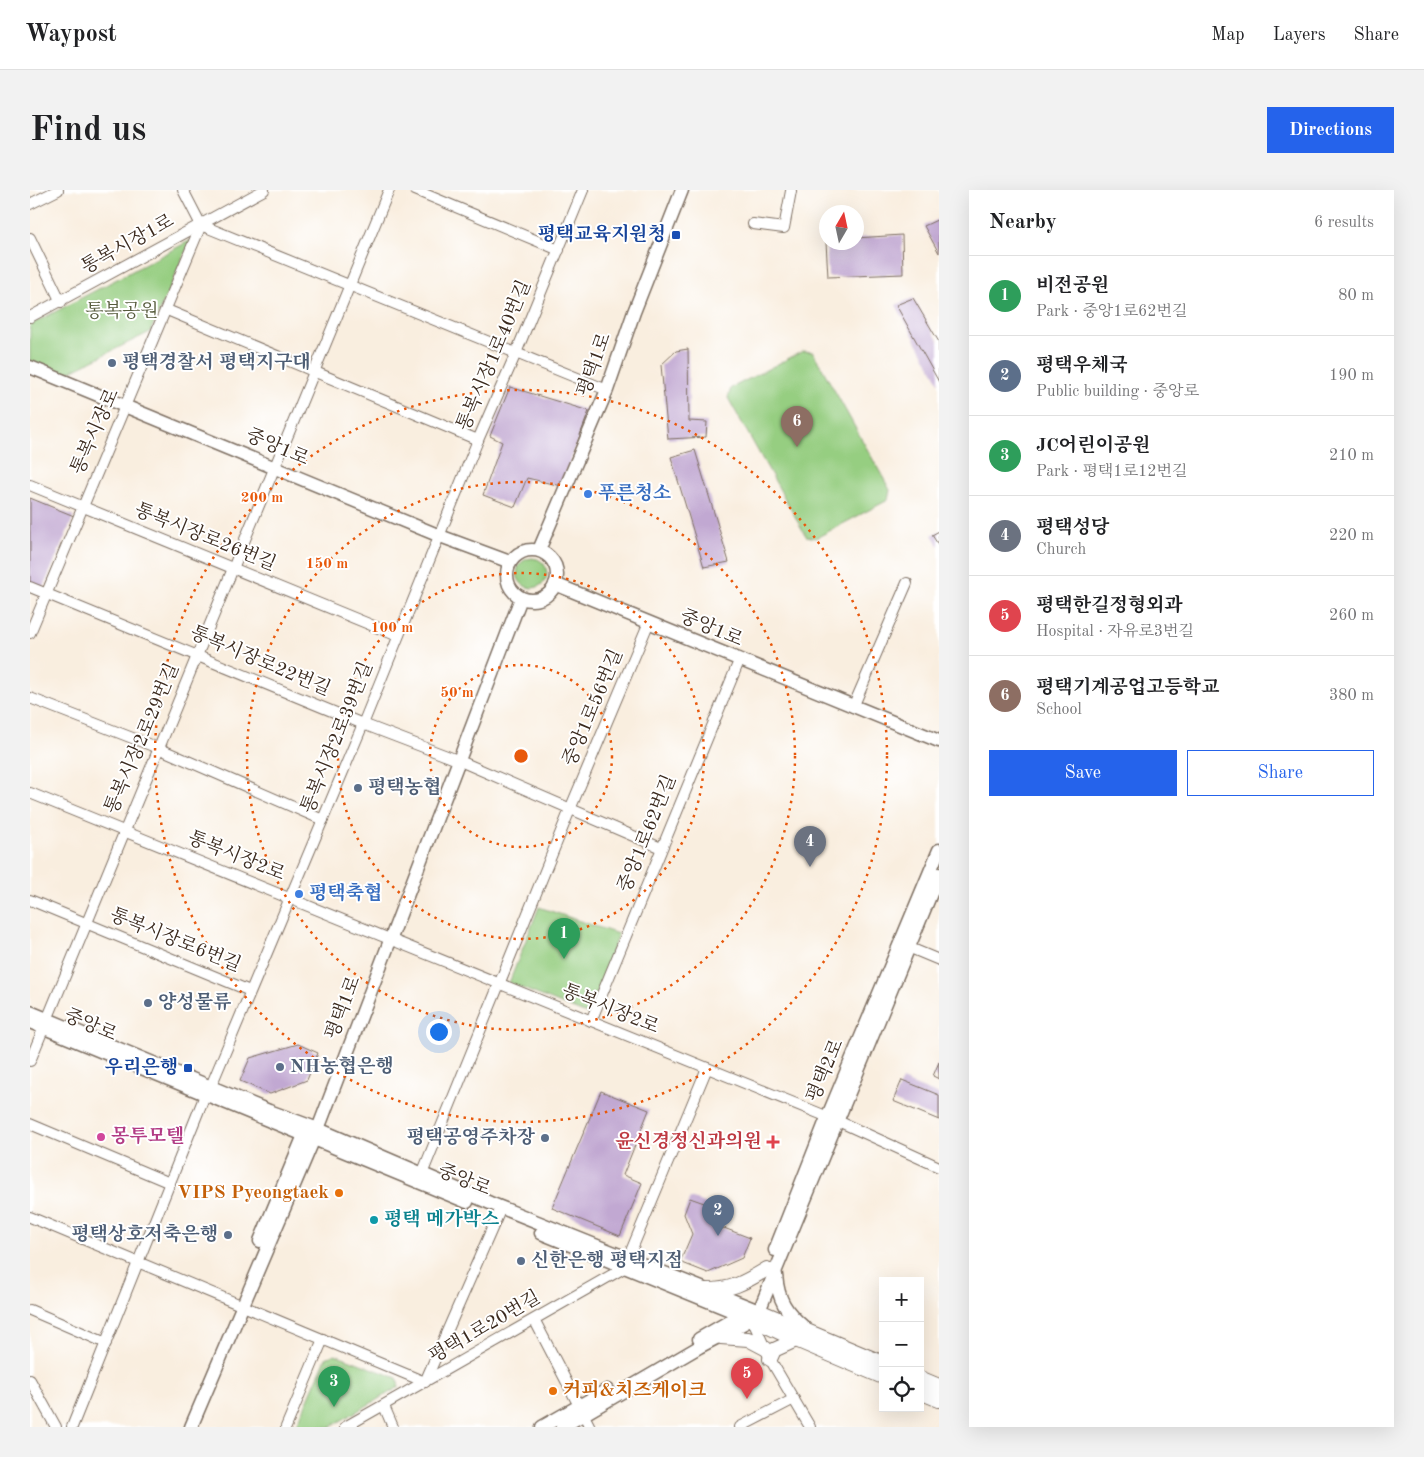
<!DOCTYPE html>
<meta charset="utf-8">
<style>
:root{--surface:#fff;--page:#f2f2f2;--text:#202124;--muted:#757577;--line:#e0e0e0;--accent:#2563eb}
body{margin:0;font-family:"Old Standard TT","Noto Serif KR",serif;background:var(--page);color:var(--text)}
.controls{position:absolute;right:15px;bottom:15px;display:grid;overflow:hidden;border-radius:0px;box-shadow:0 5px 20px #0002}
.controls button{width:45px;height:45px;display:grid;place-items:center;padding:0;border:0;border-bottom:1px solid var(--line);background:var(--surface);color:var(--text);font:25px sans-serif}
.compass{position:absolute;left:789px;top:15px;width:45px;height:45px;border-radius:50%;background:var(--surface);box-shadow:0 5px 20px #0002;rotate:9deg}
.you{position:absolute;left:408px;top:841px;width:18px;height:18px;margin:-12px;border:4px solid #fff;border-radius:50%;background:#1a73e8;box-shadow:0 0 0 8px #1a73e833}
.badge{display:grid;place-items:center;width:32px;height:32px;border-radius:50%;background:var(--accent);color:#fff;font-size:16px;font-weight:700}
.pin{position:absolute;translate:-50% -41px;filter:drop-shadow(0 1px 2px #0008)}
.pin::after{content:'';position:absolute;top:26px;width:18px;height:15px;background:inherit;clip-path:polygon(0 0,100% 0,50% 100%)}
.list{margin:0;padding:0;list-style:none}
h2{display:flex;justify-content:space-between;align-items:center;height:65px;margin:0;padding:0 20px;font-size:21px}
h2 small{font-size:16px;font-weight:400;color:var(--muted)}
.list li{display:grid;grid-template-columns:32px 1fr auto;gap:15px;align-items:center;box-sizing:border-box;height:80px;padding:0 20px;border-top:1px solid var(--line)}
.list b{display:block;font-size:19px;white-space:nowrap}
.list p{margin:0;font-size:16px;white-space:nowrap;color:var(--muted)}
.list em{font-size:16px;font-style:normal;color:var(--muted)}
.actions{display:flex;gap:10px;padding:15px 20px}
.actions a{flex:1;padding:11px 0;border:1px solid var(--accent);border-radius:0px;text-align:center;font-size:18px;color:var(--accent)}
.actions .main{background:var(--accent);color:#fff}
.icon{flex:none;width:28px;height:28px;fill:none;stroke:currentColor;stroke-width:2;stroke-linecap:round;stroke-linejoin:round}
.map{position:relative;flex:none;width:909px;height:1237px;overflow:hidden;border-radius:0px}
header{display:flex;align-items:center;gap:30px;box-sizing:border-box;height:70px;padding:0 25px;background:var(--surface);border-bottom:1px solid var(--line)}
header strong{font-size:24px}
nav{display:flex;gap:28px;margin-inline-start:auto;font-size:18px}
.intro{display:flex;align-items:center;justify-content:space-between;box-sizing:border-box;height:120px;padding:0 30px}
h1{margin:0;font-size:35px}
.button{padding:12px 22px;border-radius:0px;background:var(--accent);color:#fff;font-size:18px;font-weight:700}
main{display:flex;gap:30px;padding:0 30px}
aside{flex:1;background:var(--surface);border-radius:0px;box-shadow:0 5px 20px #0002}
.map>svg:first-child{display:block}
</style>
<header>
<strong>Waypost</strong>
<nav><a>Map</a><a>Layers</a><a>Share</a></nav>
</header>
<div class="intro"><h1>Find us</h1><a class="button">Directions</a></div>
<main>
<div class="map">
<svg width="909" height="1237" viewBox="0 0 909 1237">
<rect width="100%" height="100%" fill="#fff"/>
<filter id="ink" filterUnits="userSpaceOnUse"><feTurbulence type="fractalNoise" baseFrequency=".02" numOctaves="2"/><feDisplacementMap in="SourceGraphic" scale="10" xChannelSelector="R" yChannelSelector="G"/><feConvolveMatrix kernelMatrix="1 2 1 2 8 2 1 2 1" color-interpolation-filters="sRGB"/></filter>
<filter id="wash" filterUnits="userSpaceOnUse"><feTurbulence type="fractalNoise" baseFrequency=".0096" numOctaves="4" result="noise"/><feDisplacementMap in="SourceGraphic" scale="20" xChannelSelector="R" yChannelSelector="G"/><feGaussianBlur stdDeviation="1.12" result="paint"/><feColorMatrix in="noise" values="0 0 0 0 0 0 0 0 0 0 0 0 0 0 0 0 0 1.4 0 .05"/><feComposite in="paint" operator="in"/></filter>
<g filter="url(#wash)">
<rect width="100%" height="100%" fill="#f9eedf"/>
<g fill="#96ce81" stroke="#687c50">
<polygon points="161,50 120,142 33,185 0,173 0,135"/>
<polygon points="773,161 783,162 860,300 858,310 786,348 776,346 698,208 701,198"/>
<circle cx="502" cy="383" r="15"/>
<polygon points="509,717 588,744 559,825 479,793"/>
<polygon points="305,1164 367,1188 369,1197 300,1237 266,1237 296,1168"/>
</g>
<g id="blocks">
<g fill="#c1a8d2">
<polygon points="909,29 909,63 894,36"/>
<polygon points="872,45 873,84 798,87 796,52 826,52 826,48"/>
<polygon points="883,108 909,152 909,192 866,115"/>
<polygon points="658,159 659,231 677,232 676,247 638,249 631,175 646,161"/>
<polygon points="480,197 559,221 531,296 497,288 485,317 453,305 472,252 460,246"/>
<polygon points="665,260 699,372 674,377 641,267"/>
<polygon points="0,308 44,326 13,398 0,392"/>
<polygon points="909,341 909,356 902,345"/>
<polygon points="268,854 288,863 277,890 240,904 210,891 220,868"/>
<polygon points="909,872 909,889 903,886"/>
<polygon points="872,890 909,905 909,930 863,911"/>
<polygon points="571,901 619,920 593,985 612,993 590,1046 522,1018"/>
<polygon points="660,1008 677,1014 687,1040 694,1038 720,1048 712,1068 678,1083 650,1072 662,1044 654,1024"/>
</g>
</g>
</g>
<g filter="url(#ink)">
<use href="#blocks" fill-opacity="0" stroke="#7e6f62" stroke-width="1"/>
<g fill="none" stroke-linecap="round" stroke-linejoin="round">
<g stroke="#7e6f62" stroke-width="12">
<g id="minor">
<polyline points="385,0 529,60"/>
<polyline points="0,14 28,0"/>
<polyline points="723,34 754,38 761,1"/>
<polyline points="171,35 577,200"/>
<polyline points="0,48 31,112"/>
<polyline points="137,120 448,250"/>
<polyline points="0,127 234,0"/>
<polyline points="0,295 368,446"/>
<polyline points="0,397 333,534 430,571 631,658"/>
<polyline points="0,443 171,35 153,0"/>
<polyline points="0,508 128,558 293,630"/>
<polyline points="823,517 877,393"/>
<polyline points="0,603 808,931 909,977"/>
<polyline points="0,710 220,801"/>
<polyline points="873,755 909,770"/>
<polyline points="561,831 709,471"/>
<polyline points="0,871 359,0"/>
<polyline points="181,896 333,534 448,250 486,163 553,0"/>
<polyline points="0,934 140,993"/>
<polyline points="392,984 541,617 619,432"/>
<polyline points="0,1027 395,1192"/>
<polyline points="0,1120 76,1153"/>
<polyline points="721,1127 740,1169 780,1237"/>
<polyline points="505,1131 560,1237"/>
<polyline points="0,1190 26,1237"/>
<polyline points="395,1192 471,1018"/>
<polyline points="354,1216 363,1237"/>
<polyline points="42,1237 175,905"/>
<polyline points="256,1237 293,1149"/>
<polyline points="315,1237 594,1078 677,878"/>
<polyline points="710,1237 764,1209"/>
</g>
</g>
<g stroke="#7e6f62" stroke-width="15">
<g id="tertiary">
<polyline points="0,177 410,346 480,372"/>
<circle cx="502" cy="385" r="25"/>
<polyline points="509,360 577,200 604,122 652,0"/>
<polyline points="525,394 909,551"/>
<polyline points="0,822 239,921 288,939 460,1013 729,1121"/>
<polyline points="0,832 437,1012"/>
<polyline points="511,1043 722,1129"/>
<polyline points="230,1051 277,938"/>
<polyline points="745,1060 797,928 909,660"/>
<path d="M746 1085C748 1110 756 1122 774 1137"/>
<polyline points="669,1149 714,1123"/>
<polyline points="161,1237 288,939 491,408"/>
<polyline points="512,1237 577,1200"/>
<polyline points="532,1237 669,1157 722,1129 729,1121 909,684"/>
</g>
</g>
<g stroke="#7e6f62" stroke-width="16">
<g id="secondary">
<path d="M673 1100C700 1101 714 1093 737 1079"/>
<polyline points="729,1121 853,1173"/>
<polyline points="722,1129 766,1150 853,1187"/>
<polyline points="691,1147 718,1149 735,1158"/>
<polyline points="740,1169 744,1160 766,1150"/>
<polyline points="890,1188 909,1196"/>
<polyline points="890,1202 909,1210"/>
</g>
</g>
<use href="#minor" stroke="#fff" stroke-width="10"/>
<use href="#tertiary" stroke="#fff" stroke-width="12"/>
<use href="#secondary" stroke="#fff" stroke-width="14"/>
</g>
</g>
<g fill="none" stroke="#e8590c" stroke-width="2.5" stroke-dasharray="2.5 5">
<circle cx="491" cy="566" r="91"/>
<circle cx="491" cy="566" r="183"/>
<circle cx="491" cy="566" r="274"/>
<circle cx="491" cy="566" r="366"/>
</g>
<g fill="#1a4fb4" stroke="#fff" stroke-width="2">
<rect x="641" y="40" width="10" height="10" rx="2.5"/>
<rect x="153" y="873" width="10" height="10" rx="2.5"/>
</g>
<g fill="#5c6f8a" stroke="#fff" stroke-width="2">
<circle cx="82" cy="173" r="5"/>
<circle cx="328" cy="598" r="5"/>
<circle cx="118" cy="813" r="5"/>
<circle cx="250" cy="877" r="5"/>
<circle cx="515" cy="948" r="5"/>
<circle cx="198" cy="1045" r="5"/>
<circle cx="491" cy="1071" r="5"/>
</g>
<g fill="#3f7fe0" stroke="#fff" stroke-width="2">
<circle cx="558" cy="304" r="5"/>
<circle cx="269" cy="704" r="5"/>
</g>
<circle fill="#d1479c" stroke="#fff" stroke-width="2" cx="71" cy="947" r="5"/>
<path fill="#e0444e" stroke="#fff" stroke-width="2" d="M740.5 944.5h5v5h5v5h-5v5h-5v-5h-5v-5h5z"/>
<g fill="#e8710a" stroke="#fff" stroke-width="2">
<circle cx="309" cy="1003" r="5"/>
<circle cx="523" cy="1201" r="5"/>
</g>
<circle fill="#0f9aa8" stroke="#fff" stroke-width="2" cx="344" cy="1030" r="5"/>
<g text-anchor="middle" dominant-baseline="central" stroke-width="4" stroke-linejoin="round" paint-order="stroke">
<g font-size="19" font-weight="bold" fill="#164399" stroke="#fff" text-anchor="end">
<text x="636" y="45">평택교육지원청</text>
<text x="148" y="878">우리은행</text>
</g>
<g font-size="19" fill="#3b2a1e" stroke="#fff">
<text transform="translate(98 55) rotate(-29)">통복시장1로</text>
<text transform="translate(465 166) rotate(-67)">통복시장1로40번길</text>
<text transform="translate(565 175) rotate(-70)">평택1로</text>
<text transform="translate(66 242) rotate(-66)">통복시장로</text>
<text transform="translate(247 258) rotate(23)">중앙1로</text>
<text transform="translate(175 348) rotate(22)">통복시장로26번길</text>
<text transform="translate(681 439) rotate(23)">중앙1로</text>
<text transform="translate(230 472) rotate(23)">통복시장로22번길</text>
<text transform="translate(564 518) rotate(-67)">중앙1로56번길</text>
<text transform="translate(308 548) rotate(-68)">통복시장2로39번길</text>
<text transform="translate(113 549) rotate(-67)">통복시장2로29번길</text>
<text transform="translate(618 644) rotate(-68)">중앙1로62번길</text>
<text transform="translate(206 667) rotate(22)">통복시장2로</text>
<text transform="translate(145 751) rotate(22)">통복시장로6번길</text>
<text transform="translate(314 818) rotate(-69)">평택1로</text>
<text transform="translate(580 820) rotate(22)">통복시장2로</text>
<text transform="translate(60 836) rotate(23)">중앙로</text>
<text transform="translate(796 881) rotate(-67)">평택2로</text>
<text transform="translate(434 991) rotate(22)">중앙로</text>
<text transform="translate(455 1138) rotate(-30)">평택1로20번길</text>
</g>
<g font-size="19" fill="#565b3c" stroke="#fff">
<text x="92" y="122">통복공원</text>
</g>
<g font-size="19" font-weight="bold" fill="#4e5e75" stroke="#fff" text-anchor="start">
<text x="92" y="173">평택경찰서 평택지구대</text>
<text x="338" y="598">평택농협</text>
<text x="128" y="813">양성물류</text>
<text x="260" y="877">NH농협은행</text>
<text x="505" y="948" text-anchor="end">평택공영주차장</text>
<text x="188" y="1045" text-anchor="end">평택상호저축은행</text>
<text x="501" y="1071">신한은행 평택지점</text>
</g>
<g font-size="19" font-weight="bold" fill="#366cbe" stroke="#fff" text-anchor="start">
<text x="568" y="304">푸른청소</text>
<text x="279" y="704">평택축협</text>
</g>
<g font-size="19" font-weight="bold" fill="#b23c85" stroke="#fff" text-anchor="start">
<text x="81" y="947">몽투모텔</text>
</g>
<g font-size="19" font-weight="bold" fill="#be3a42" stroke="#fff" text-anchor="end">
<text x="732" y="952">윤신경정신과의원</text>
</g>
<g font-size="19" font-weight="bold" fill="#c56008" stroke="#fff" text-anchor="end">
<text x="299" y="1003">VIPS Pyeongtaek</text>
<text x="533" y="1201" text-anchor="start">커피&amp;치즈케이크</text>
</g>
<g font-size="19" font-weight="bold" fill="#0d838f" stroke="#fff" text-anchor="start">
<text x="354" y="1030">평택 메가박스</text>
</g>
</g>
<circle cx="491" cy="566" r="8" fill="#e8590c" stroke="#fff" stroke-width="2.5"/>
<g font-size="15" text-anchor="middle" font-weight="bold" fill="#e8590c" stroke="#fff" stroke-width="4" stroke-linejoin="round" paint-order="stroke">
<text x="232" y="312">200 m</text>
<text x="297" y="378">150 m</text>
<text x="362" y="442">100 m</text>
<text x="427" y="507">50 m</text>
</g>
</svg>
<div class="controls">
<button>+</button>
<button>−</button>
<button><svg class="icon" aria-label="locate" viewBox="0 0 24 24"><circle cx="12" cy="12" r="6"/><path d="M12 2v4M12 18v4M2 12h4M18 12h4"/></svg></button>
</div>
<svg class="compass" viewBox="-18 -18 36 36"><path d="M0-13l5 13h-10z" fill="#e53935"/><path d="M0 13l5-13h-10z" fill="#757577"/></svg>
<div class="you"></div>
<div class="pin badge" style="left:534px;top:769px;background:#2e9e5b">1</div>
<div class="pin badge" style="left:688px;top:1046px;background:#5c6f8a">2</div>
<div class="pin badge" style="left:304px;top:1217px;background:#2e9e5b">3</div>
<div class="pin badge" style="left:780px;top:677px;background:#6b7280">4</div>
<div class="pin badge" style="left:717px;top:1209px;background:#e0444e">5</div>
<div class="pin badge" style="left:767px;top:257px;background:#8d6e63">6</div>
</div>
<aside>
<h2>Nearby<small>6 results</small></h2>
<ul class="list">
<li><span class="badge" style="background:#2e9e5b">1</span><div><b>비전공원</b><p>Park · 중앙1로62번길</p></div><em>80 m</em></li>
<li><span class="badge" style="background:#5c6f8a">2</span><div><b>평택우체국</b><p>Public building · 중앙로</p></div><em>190 m</em></li>
<li><span class="badge" style="background:#2e9e5b">3</span><div><b>JC어린이공원</b><p>Park · 평택1로12번길</p></div><em>210 m</em></li>
<li><span class="badge" style="background:#6b7280">4</span><div><b>평택성당</b><p>Church</p></div><em>220 m</em></li>
<li><span class="badge" style="background:#e0444e">5</span><div><b>평택한길정형외과</b><p>Hospital · 자유로3번길</p></div><em>260 m</em></li>
<li><span class="badge" style="background:#8d6e63">6</span><div><b>평택기계공업고등학교</b><p>School</p></div><em>380 m</em></li>
</ul>
<div class="actions"><a class="main">Save</a><a>Share</a></div>
</aside>
</main>
